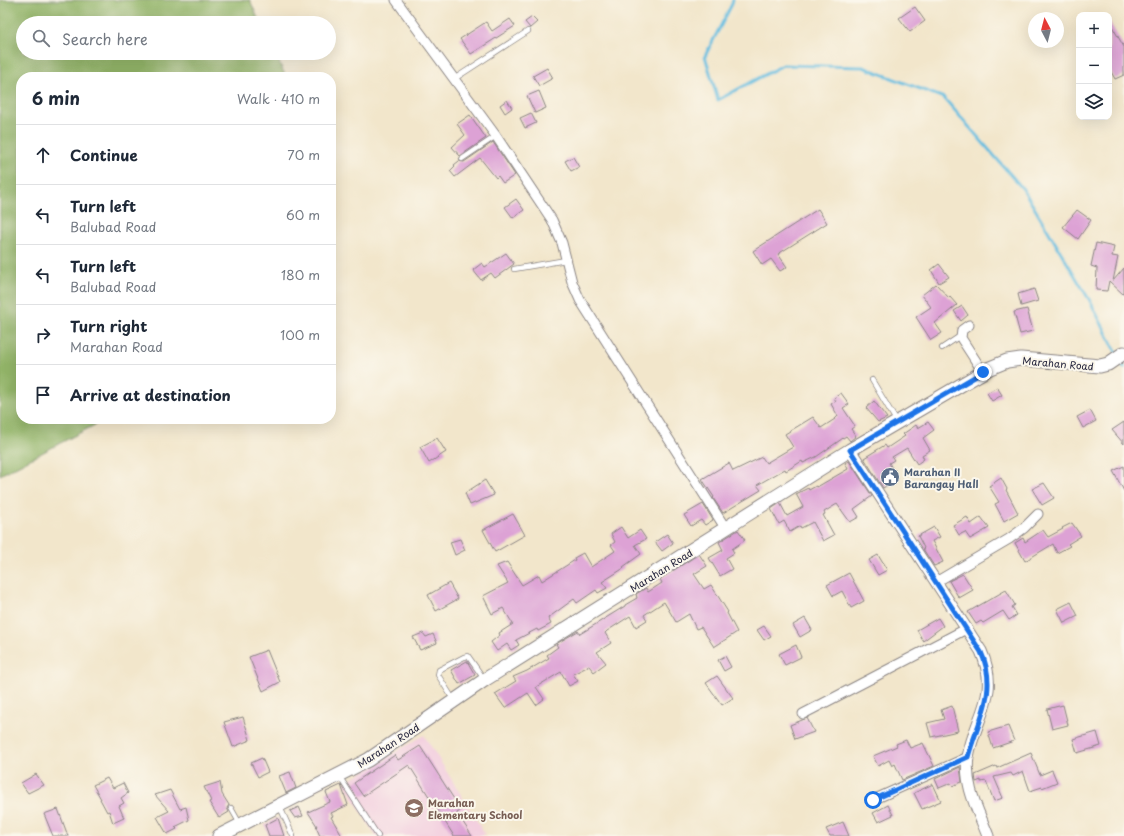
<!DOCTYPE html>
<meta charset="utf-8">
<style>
:root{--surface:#fff;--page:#f6f6f7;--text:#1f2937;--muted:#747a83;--line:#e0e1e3}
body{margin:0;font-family:"Playpen Sans",sans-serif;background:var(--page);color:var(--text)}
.controls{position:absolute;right:12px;top:12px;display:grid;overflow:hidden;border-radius:8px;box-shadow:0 4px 16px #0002}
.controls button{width:36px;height:36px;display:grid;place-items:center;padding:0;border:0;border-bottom:1px solid var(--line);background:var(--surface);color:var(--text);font:20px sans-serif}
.compass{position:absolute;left:1028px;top:12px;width:36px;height:36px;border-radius:50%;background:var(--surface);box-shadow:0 4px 16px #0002;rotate:353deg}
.stop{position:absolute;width:12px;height:12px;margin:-9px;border:3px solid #1a73e8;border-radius:50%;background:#fff}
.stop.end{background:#1a73e8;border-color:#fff;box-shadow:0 1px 4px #0008}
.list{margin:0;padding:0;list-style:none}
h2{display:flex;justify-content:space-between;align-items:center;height:52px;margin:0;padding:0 16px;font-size:17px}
h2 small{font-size:13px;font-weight:400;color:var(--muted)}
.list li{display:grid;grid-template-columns:26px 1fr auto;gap:12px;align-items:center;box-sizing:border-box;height:60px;padding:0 16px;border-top:1px solid var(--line)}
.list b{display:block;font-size:15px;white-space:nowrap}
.list p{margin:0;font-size:13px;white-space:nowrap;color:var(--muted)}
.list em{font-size:13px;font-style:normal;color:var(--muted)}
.icon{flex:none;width:22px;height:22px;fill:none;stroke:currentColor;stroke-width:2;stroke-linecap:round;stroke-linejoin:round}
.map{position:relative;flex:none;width:1124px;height:836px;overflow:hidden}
.search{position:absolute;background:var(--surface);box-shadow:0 4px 16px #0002;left:16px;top:16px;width:320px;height:44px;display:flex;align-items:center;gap:10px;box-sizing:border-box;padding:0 14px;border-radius:22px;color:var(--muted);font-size:15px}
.panel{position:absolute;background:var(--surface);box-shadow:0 4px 16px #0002;left:16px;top:72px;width:320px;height:352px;border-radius:16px}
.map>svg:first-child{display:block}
</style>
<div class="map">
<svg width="1124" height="836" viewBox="0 0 1124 836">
<rect width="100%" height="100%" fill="#fbf7ec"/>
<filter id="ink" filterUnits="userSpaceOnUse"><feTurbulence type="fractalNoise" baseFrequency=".025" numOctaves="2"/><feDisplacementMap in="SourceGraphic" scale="8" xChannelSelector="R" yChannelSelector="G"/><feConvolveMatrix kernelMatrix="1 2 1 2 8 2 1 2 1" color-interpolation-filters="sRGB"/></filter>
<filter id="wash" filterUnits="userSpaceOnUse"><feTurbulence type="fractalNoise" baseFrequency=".012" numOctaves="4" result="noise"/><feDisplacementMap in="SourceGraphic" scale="16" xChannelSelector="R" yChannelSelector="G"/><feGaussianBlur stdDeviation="0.9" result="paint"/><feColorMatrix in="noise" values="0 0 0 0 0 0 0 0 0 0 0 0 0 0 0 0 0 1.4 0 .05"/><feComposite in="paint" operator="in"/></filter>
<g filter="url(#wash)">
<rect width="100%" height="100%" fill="#f2e6cb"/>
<polygon fill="#f3cfdf" points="424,735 485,834 481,836 376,836 344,783"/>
<polygon fill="#92b468" stroke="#5a6b52" points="0,0 250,0 260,23 23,23 23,53 275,53 286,77 21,77 21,419 106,419 0,475"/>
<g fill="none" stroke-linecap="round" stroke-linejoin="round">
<g stroke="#62bcdf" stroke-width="3">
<polyline points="733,0 732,4 705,56 718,100 783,65 863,67 944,98 1023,189 1090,301 1117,354"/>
<polyline points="1119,359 1124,368"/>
</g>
</g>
<g id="blocks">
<g fill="#dda2d5">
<polygon points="915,7 925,21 910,32 899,18"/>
<polygon points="532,17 537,22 530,28 525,22"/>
<polygon points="510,19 515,26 471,54 460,39 486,22 492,31"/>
<polygon points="1109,21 1124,47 1124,75 1115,79 1109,68"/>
<polygon points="547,68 553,78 539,86 533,76"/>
<polygon points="539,91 546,108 535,113 527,96"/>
<polygon points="507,100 512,108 505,113 500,105"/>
<polygon points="531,113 536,123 525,128 520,118"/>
<polygon points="470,115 486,138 460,156 452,147 465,135 457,124"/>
<polygon points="493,142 515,175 503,183 498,176 496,178 480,158 455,177 450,171 455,166 454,165 459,161 464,162"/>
<polygon points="573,157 579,167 571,171 565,161"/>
<polygon points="516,199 524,210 513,218 505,207"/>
<polygon points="818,209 827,223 778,254 787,267 780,271 771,259 762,265 753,251"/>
<polygon points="1077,210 1091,220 1078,239 1063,227"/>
<polygon points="1096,243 1114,247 1112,256 1118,257 1113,281 1124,268 1124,295 1109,281 1107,291 1096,290 1097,268 1091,266"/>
<polygon points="506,253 514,264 495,278 491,273 481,280 473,270 482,263 485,267"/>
<polygon points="939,264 949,277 939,283 931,270"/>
<polygon points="936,284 949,298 950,297 957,305 935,323 942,333 931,340 916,317 931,307 922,295"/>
<polygon points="1034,289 1038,301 1021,306 1018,294"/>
<polygon points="962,306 968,315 961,321 954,311"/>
<polygon points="1027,309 1033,331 1020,334 1014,312"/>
<polygon points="997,387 1002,395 992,401 987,393"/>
<polygon points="841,393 849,404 843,408 855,426 851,429 856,436 850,441 846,436 816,457 803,463 802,461 786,471 785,469 757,485 761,490 723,513 713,498 714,497 702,479 729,463 733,471 762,457 766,463 793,447 785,434 813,417 821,428 835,419 838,416 831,404 836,401 834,398"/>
<polygon points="874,401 887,418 878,422 866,408"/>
<polygon points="1090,410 1096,421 1083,428 1077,417"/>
<polygon points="928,422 934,430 923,438 930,450 922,455 924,459 917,464 907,448 892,457 894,460 889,463 898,479 883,488 864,458 885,445 887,448 905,436 903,434 916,425 918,428"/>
<polygon points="1124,422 1124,444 1112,430"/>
<polygon points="437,438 446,452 429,463 420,447"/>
<polygon points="849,461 872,496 854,509 859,517 850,522 837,504 824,512 825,514 823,515 834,535 823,541 813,522 801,528 800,526 790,532 784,521 779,524 771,509 780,503 787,516 803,507 796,494 808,488 809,490 816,486 817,487 848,469 845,463"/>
<polygon points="1124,466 1124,491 1113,471"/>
<polygon points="1001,478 1007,489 1006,490 1018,513 1004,521 995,504 999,502 989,486"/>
<polygon points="485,480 494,495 470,505 465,493"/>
<polygon points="1044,483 1054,498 1042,505 1032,489"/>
<polygon points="703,504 713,520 705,525 701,520 691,526 684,515"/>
<polygon points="513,514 525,535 495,552 483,530"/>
<polygon points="967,517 971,524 981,517 989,528 970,539 965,532 959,535 953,525"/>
<polygon points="1072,523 1081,536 1068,544 1070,546 1057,553 1053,544 1025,561 1015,543 1023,538 1025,542 1043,530 1048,537 1063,529 1062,528"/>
<polygon points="621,527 628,538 640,530 646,539 635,545 641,554 623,567 624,568 602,582 607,588 598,593 596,590 577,603 574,599 548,618 551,624 538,631 537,629 516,640 519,645 511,650 507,644 497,651 491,642 500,635 499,633 513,624 503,608 492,614 483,596 508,583 497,566 507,562 522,585 539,575 542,581 575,560 574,558 583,553 591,567 615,551 611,545 615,542 611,534"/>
<polygon points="934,527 940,537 932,541 943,562 934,566 923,549 924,548 918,536"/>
<polygon points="738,530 745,540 732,549 734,553 726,558 732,569 720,576 709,558 723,550 719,542"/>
<polygon points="667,534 673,543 662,551 655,542"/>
<polygon points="460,539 465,550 455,555 450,542"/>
<polygon points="699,554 707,566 694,574 704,589 711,585 728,612 727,613 737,632 714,647 701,627 696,629 689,614 676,622 664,602 644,615 647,620 636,627 630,616 607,631 605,633 611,643 597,652 606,663 594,672 589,666 573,674 578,681 569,686 561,672 536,687 544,699 536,705 528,693 505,708 495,694 516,681 513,677 527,671 549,658 547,655 558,647 556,644 578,631 580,634 625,606 625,605 637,598 636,594 646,588 648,592 662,583 660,579"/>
<polygon points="878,555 887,570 878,575 869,560"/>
<polygon points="849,573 864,601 851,608 842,591 833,596 827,585"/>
<polygon points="963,574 973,590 959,598 949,581"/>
<polygon points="449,583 458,599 436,611 428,595"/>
<polygon points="1006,590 1015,605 1012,607 1017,615 1009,620 1003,611 983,623 981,621 976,624 968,612"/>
<polygon points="1071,602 1078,616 1064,623 1057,609"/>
<polygon points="805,618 812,630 800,637 793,625"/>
<polygon points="938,618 943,626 923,641 917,630"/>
<polygon points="764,626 771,636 764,640 757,630"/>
<polygon points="423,633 426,637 433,634 437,643 420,650 413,637"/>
<polygon points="796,645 801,657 785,665 779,654"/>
<polygon points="267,650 280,682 263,691 249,657"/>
<polygon points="725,656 731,667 724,671 718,660"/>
<polygon points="467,661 475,675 459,684 451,670"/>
<polygon points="717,676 733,698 722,705 706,683"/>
<polygon points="1063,705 1068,725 1052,729 1047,709"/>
<polygon points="952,706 958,731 931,737 927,723 944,719 941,710"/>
<polygon points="243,717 250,740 233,747 224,722"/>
<polygon points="807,718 814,732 795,739 790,725"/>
<polygon points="1008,726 1014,741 993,748 988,732"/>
<polygon points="1097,732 1101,746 1077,753 1073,739"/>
<polygon points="906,740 910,748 923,743 934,766 902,780 895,764 892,766 889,760 878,766 873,756 897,746 896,744"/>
<polygon points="420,746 461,810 457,813 472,836 454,836 409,765 363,796 354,783 395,755 398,760"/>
<polygon points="1031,753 1040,775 1052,770 1057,782 1042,788 1042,787 1030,791 1023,771 1013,776 1011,773 994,777 1003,798 994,801 986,781 981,782 981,780 976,782 975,775 996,766 997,768"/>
<polygon points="262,758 268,772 258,777 251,763"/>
<polygon points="960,767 962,782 952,786 951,783 939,788 935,779"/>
<polygon points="290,772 296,788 286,793 279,776"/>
<polygon points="36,774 44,785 28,793 21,783"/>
<polygon points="107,778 113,788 123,783 128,793 121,798 124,803 119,806 124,818 113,823 109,811 107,812 100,799 101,799 93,785"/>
<polygon points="220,782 222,794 229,805 227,808 229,812 219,818 209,802 211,801 204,787"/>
<polygon points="933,784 941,801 922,809 914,793"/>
<polygon points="341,785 348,805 331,813 333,816 331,817 342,836 320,836 316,827 317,826 308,812 330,802 326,792"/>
<polygon points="170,790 180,809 186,807 189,820 175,827 177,829 167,834 157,817 169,811 155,795"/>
<polygon points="888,805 893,815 878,822 873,813"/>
<polygon points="299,807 303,816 295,818 290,811"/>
<polygon points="58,809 68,836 53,836 44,814"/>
<polygon points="278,818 284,836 269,836 265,825"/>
<polygon points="843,822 849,836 830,836 826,829"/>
</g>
</g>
</g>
<g filter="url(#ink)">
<use href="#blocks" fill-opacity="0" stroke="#8a8483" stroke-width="1"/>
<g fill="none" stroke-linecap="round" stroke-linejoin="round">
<g stroke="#8a8483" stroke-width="6">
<g id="service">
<polyline points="454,79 528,31"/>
<polyline points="462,159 496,136"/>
<polyline points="514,269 566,260"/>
<polyline points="942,348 960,336"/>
<polyline points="872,380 897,422"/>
<polyline points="453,699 438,675 439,670 464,657 468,656 484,679"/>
<polyline points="339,776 378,836"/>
<polyline points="280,807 293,836"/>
<polyline points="231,808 240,824"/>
</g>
</g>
<g stroke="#8a8483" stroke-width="11">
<g id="minor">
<polyline points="396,0 496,136 552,220 562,243 572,282 580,300 726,529"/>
<polyline points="969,325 962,330 961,338 983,372"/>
<polyline points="936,582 1009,539 1024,528 1038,514"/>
<polyline points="803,714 966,629"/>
<polyline points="873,800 968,757"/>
</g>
</g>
<g stroke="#8a8483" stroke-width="13">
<path id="tertiary" d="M850 450 981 651C1001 696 975 716 968 757 964 786 978 810 988 836"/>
</g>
<g stroke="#8a8483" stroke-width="15">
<polyline id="secondary" points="219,836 368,760 486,679 850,450 990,368 1007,361 1021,359 1100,366 1108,364 1124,353"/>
</g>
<use href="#service" stroke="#fff" stroke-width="4.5"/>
<use href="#minor" stroke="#fff" stroke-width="9"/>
<use href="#tertiary" stroke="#fff" stroke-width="11"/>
<use href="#secondary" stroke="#fff" stroke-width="13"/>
</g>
</g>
<g fill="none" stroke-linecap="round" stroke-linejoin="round" filter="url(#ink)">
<path stroke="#1a73e8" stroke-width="5" d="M873 800 968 757C978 720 999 691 981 652L850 450 983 372"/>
</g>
<defs>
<g id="civic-disc" transform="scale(1)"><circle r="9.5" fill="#5c6f8a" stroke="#fbf7ec"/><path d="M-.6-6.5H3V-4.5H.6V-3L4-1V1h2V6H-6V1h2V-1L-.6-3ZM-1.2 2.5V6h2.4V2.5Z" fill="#fff"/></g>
<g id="school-disc" transform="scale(1)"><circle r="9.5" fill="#8d6e63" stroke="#fbf7ec"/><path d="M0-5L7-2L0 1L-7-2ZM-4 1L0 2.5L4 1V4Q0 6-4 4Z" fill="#fff"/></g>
</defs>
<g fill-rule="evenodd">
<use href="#civic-disc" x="890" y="477"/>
<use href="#school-disc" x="414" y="808"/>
</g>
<g text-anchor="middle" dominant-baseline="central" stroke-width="4" stroke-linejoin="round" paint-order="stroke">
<g font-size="10" fill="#22223b" stroke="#fbf7ec">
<text transform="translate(1058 363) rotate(5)">Marahan Road</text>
<text transform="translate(661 570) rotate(-32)">Marahan Road</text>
<text transform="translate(388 745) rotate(-33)">Marahan Road</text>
</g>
<g font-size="10" font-weight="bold" fill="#4e5e75" stroke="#fbf7ec" text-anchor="start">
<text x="904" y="471">Marahan II<tspan x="904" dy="12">Barangay Hall</tspan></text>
</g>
<g font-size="10" font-weight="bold" fill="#785e54" stroke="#fbf7ec" text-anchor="start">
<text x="428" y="802">Marahan<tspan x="428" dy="12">Elementary School</tspan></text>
</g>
</g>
</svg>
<div class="controls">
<button>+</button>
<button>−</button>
<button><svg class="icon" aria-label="layers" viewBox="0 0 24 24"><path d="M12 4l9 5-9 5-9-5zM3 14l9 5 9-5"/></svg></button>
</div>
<svg class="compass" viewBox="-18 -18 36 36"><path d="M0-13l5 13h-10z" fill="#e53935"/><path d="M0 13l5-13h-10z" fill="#747a83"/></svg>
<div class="stop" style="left:873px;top:800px"></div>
<div class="stop end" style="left:983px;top:372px"></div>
<div class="search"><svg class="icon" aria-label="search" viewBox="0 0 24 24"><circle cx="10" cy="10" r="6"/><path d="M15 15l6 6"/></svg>Search here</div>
<section class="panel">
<h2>6 min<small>Walk · 410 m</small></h2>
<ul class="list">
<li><svg class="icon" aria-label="ahead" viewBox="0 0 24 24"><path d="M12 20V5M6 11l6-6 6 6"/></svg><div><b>Continue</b></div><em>70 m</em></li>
<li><svg class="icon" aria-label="left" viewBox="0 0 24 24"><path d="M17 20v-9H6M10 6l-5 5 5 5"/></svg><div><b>Turn left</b><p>Balubad Road</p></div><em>60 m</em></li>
<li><svg class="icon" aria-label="left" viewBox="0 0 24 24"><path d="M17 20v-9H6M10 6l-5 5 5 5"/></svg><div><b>Turn left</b><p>Balubad Road</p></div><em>180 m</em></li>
<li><svg class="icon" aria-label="right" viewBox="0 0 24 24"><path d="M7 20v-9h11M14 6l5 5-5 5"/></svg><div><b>Turn right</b><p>Marahan Road</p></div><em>100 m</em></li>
<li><svg class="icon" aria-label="arrive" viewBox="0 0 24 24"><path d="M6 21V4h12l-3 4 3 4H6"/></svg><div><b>Arrive at destination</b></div></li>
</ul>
</section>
</div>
